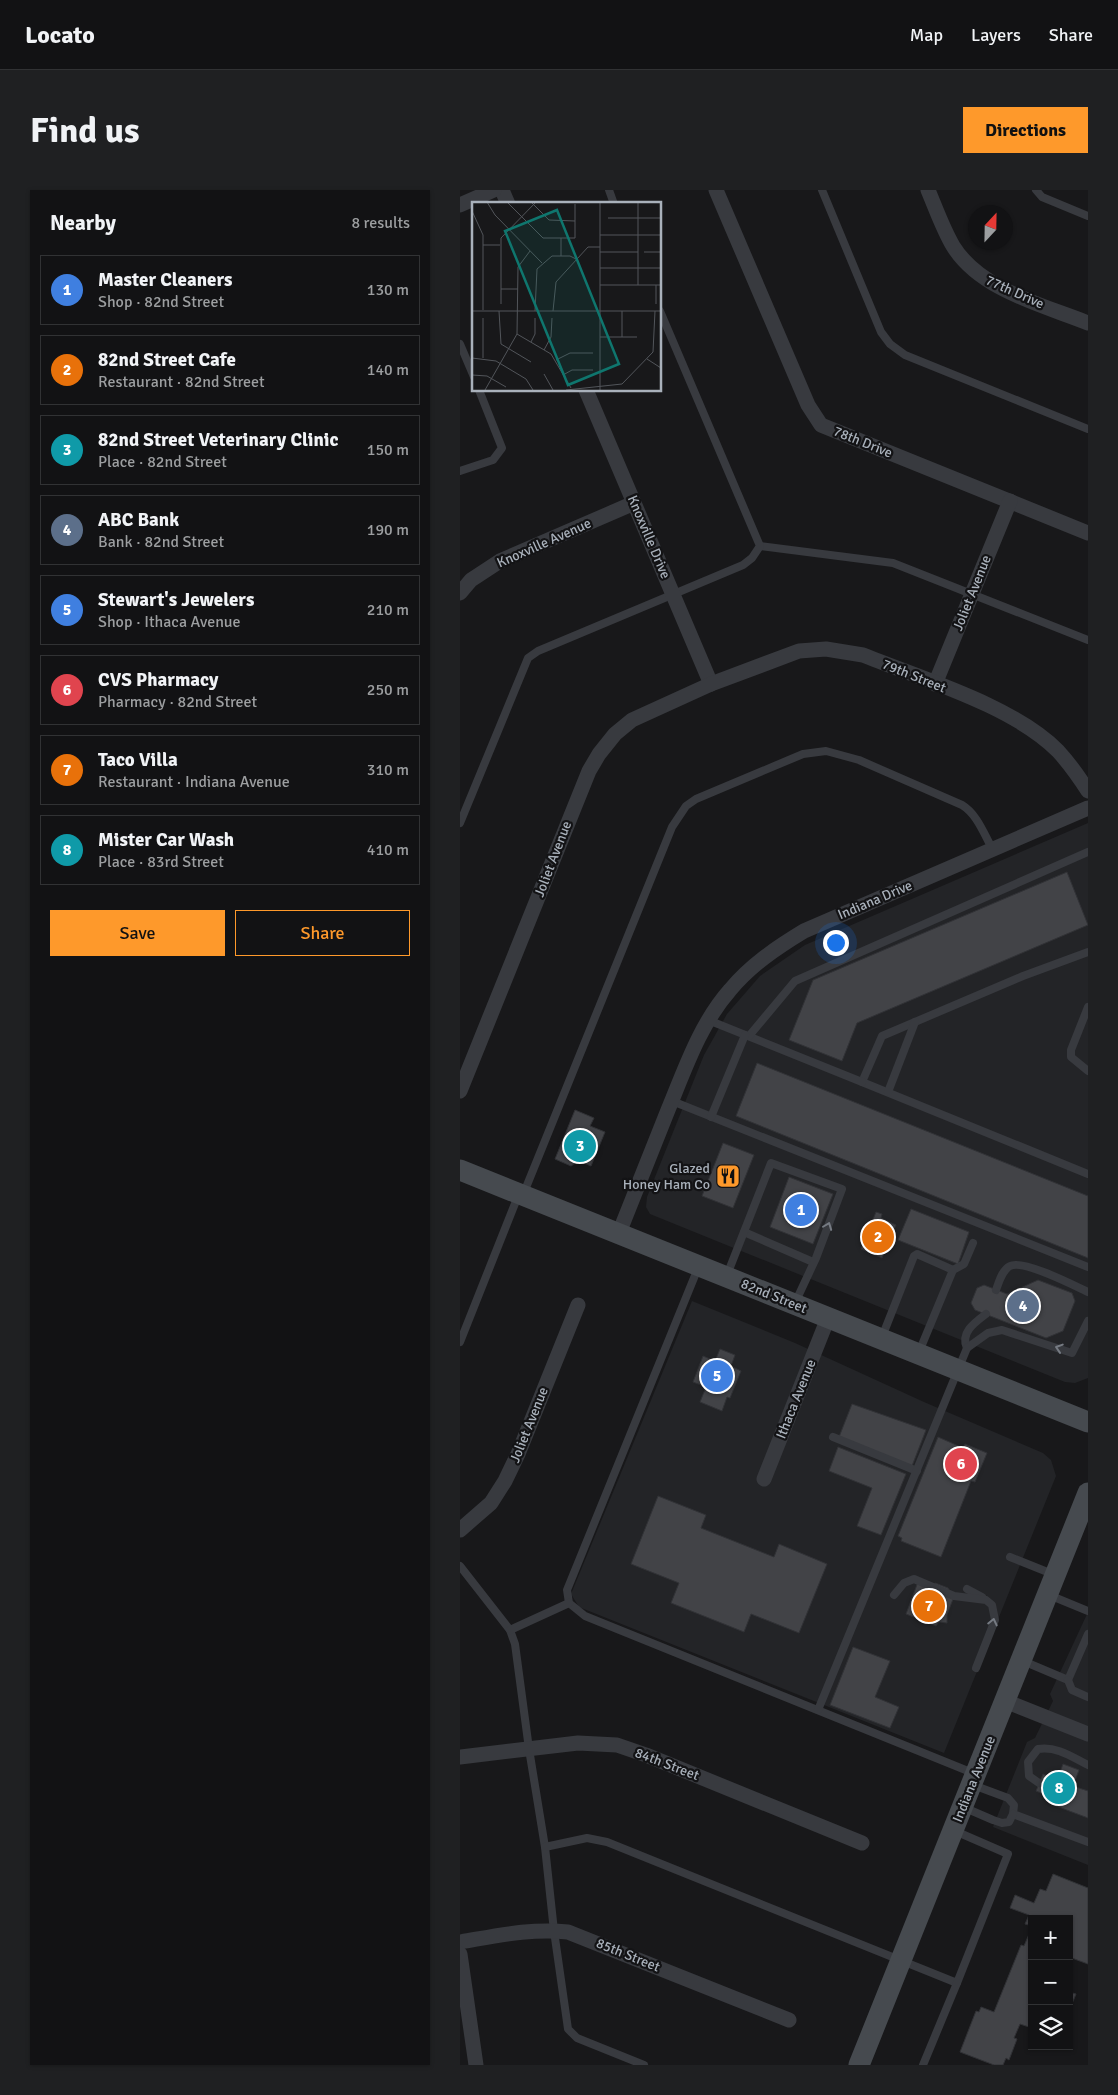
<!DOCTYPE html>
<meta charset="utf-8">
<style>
:root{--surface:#121214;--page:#1f2022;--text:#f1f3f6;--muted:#9c9ea0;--line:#313234;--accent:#fe992b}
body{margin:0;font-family:Signika,sans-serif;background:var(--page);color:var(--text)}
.controls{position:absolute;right:15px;bottom:15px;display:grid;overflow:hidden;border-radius:0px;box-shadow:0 1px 4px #0004}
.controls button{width:45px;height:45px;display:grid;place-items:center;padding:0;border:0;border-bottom:1px solid var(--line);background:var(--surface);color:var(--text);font:25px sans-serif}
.compass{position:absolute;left:508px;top:15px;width:45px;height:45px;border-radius:50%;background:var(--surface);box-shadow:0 1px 4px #0004;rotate:22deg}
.you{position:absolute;left:375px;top:752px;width:18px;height:18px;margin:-12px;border:4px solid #fff;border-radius:50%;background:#1a73e8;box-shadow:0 0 0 8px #1a73e833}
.badge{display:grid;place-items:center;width:32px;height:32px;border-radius:50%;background:var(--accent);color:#fff;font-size:16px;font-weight:700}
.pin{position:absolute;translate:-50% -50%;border:2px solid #fff;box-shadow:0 1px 5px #0006}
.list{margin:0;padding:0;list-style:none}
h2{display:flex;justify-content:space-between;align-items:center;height:65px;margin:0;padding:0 20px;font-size:21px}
h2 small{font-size:16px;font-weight:400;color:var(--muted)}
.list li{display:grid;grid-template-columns:32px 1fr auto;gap:15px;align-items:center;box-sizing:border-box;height:70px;margin:0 10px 10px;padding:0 10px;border:1px solid var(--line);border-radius:0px}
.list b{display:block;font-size:19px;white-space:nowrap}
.list p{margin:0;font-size:16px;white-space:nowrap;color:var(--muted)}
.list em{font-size:16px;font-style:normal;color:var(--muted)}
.actions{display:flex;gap:10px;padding:15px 20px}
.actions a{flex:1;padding:11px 0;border:1px solid var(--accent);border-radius:0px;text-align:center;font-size:18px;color:var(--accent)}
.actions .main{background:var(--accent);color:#111}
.icon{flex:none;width:28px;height:28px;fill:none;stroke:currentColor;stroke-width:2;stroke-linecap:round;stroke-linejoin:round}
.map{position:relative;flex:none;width:628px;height:1875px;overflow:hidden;border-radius:0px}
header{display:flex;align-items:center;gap:30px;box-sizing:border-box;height:70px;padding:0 25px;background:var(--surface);border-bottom:1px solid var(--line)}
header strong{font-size:24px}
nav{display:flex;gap:28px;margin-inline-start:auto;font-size:18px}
.intro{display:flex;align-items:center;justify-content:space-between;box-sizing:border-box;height:120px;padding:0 30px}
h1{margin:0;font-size:35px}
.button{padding:12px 22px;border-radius:0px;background:var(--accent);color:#111;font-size:18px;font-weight:700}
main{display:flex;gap:30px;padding:0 30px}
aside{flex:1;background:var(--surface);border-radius:0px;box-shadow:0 1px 4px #0004}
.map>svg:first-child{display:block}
</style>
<header>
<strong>Locato</strong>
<nav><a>Map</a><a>Layers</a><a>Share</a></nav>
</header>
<div class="intro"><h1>Find us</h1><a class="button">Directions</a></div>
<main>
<aside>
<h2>Nearby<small>8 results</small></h2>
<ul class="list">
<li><span class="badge" style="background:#3f7fe0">1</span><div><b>Master Cleaners</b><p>Shop · 82nd Street</p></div><em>130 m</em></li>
<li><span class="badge" style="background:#e8710a">2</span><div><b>82nd Street Cafe</b><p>Restaurant · 82nd Street</p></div><em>140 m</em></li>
<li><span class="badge" style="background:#0f9aa8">3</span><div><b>82nd Street Veterinary Clinic</b><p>Place · 82nd Street</p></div><em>150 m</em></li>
<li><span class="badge" style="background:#5c6f8a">4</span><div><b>ABC Bank</b><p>Bank · 82nd Street</p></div><em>190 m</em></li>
<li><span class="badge" style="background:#3f7fe0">5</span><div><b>Stewart's Jewelers</b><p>Shop · Ithaca Avenue</p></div><em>210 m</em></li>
<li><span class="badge" style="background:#e0444e">6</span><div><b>CVS Pharmacy</b><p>Pharmacy · 82nd Street</p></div><em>250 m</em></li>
<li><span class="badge" style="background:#e8710a">7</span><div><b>Taco Villa</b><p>Restaurant · Indiana Avenue</p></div><em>310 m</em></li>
<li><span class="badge" style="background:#0f9aa8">8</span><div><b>Mister Car Wash</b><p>Place · 83rd Street</p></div><em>410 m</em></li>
</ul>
<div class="actions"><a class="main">Save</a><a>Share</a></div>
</aside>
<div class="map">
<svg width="628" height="1875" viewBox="0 0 628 1875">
<rect width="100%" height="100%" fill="#18181a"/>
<g fill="#232427">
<polygon points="628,633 628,1188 615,1193 605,1192 190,1024 186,1017 187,1007 244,865 267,824 300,786 345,755"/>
<polygon points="232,1111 335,1153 464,1212 583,1263 591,1270 596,1286 484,1563 119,1417 111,1404"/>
<polygon points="628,1422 628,1675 533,1637 567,1552 575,1548 593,1511 590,1504"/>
</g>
<g fill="#424347" stroke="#313236">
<polygon points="607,682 628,735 397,833 382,871 329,850 353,790"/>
<polygon points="297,873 628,1006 628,1068 276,926"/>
<polygon points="115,920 134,928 130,936 145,942 131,976 119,971 111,976 95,969"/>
<polygon points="263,953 294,965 273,1018 242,1006"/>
<polygon points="329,987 373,1004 353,1054 310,1037"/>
<polygon points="451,1019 509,1042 498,1074 438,1050"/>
<polygon points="416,1022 422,1024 421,1028 436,1035 422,1068 401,1059"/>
<polygon points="578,1090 612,1103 615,1111 603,1141 586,1148 515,1120 511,1113 517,1098 524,1095 547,1104"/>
<polygon points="260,1159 275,1165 271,1176 281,1181 270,1208 267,1207 262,1221 240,1212 246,1197 233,1192 243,1166 255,1171"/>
<polygon points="392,1214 466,1240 452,1276 379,1247"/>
<polygon points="478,1247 503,1258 505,1254 527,1263 515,1292 511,1291 481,1367 441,1351 442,1348 438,1346"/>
<polygon points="378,1257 446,1284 421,1345 397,1336 412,1298 369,1281"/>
<polygon points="198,1306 246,1325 241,1338 314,1367 319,1354 367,1374 339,1443 291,1424 284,1442 211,1413 219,1393 171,1374"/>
<polygon points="458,1392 472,1397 471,1400 474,1402 475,1393 488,1398 493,1409 487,1425 487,1433 479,1432 476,1436 446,1424"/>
<polygon points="393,1457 430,1471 415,1507 439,1517 430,1538 370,1515"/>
<polygon points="603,1574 619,1580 613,1596 628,1601 628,1628 596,1616 598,1610 576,1601 583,1584 597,1590"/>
<polygon points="593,1684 628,1698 628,1774 609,1767 609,1729 572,1729 572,1736 565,1734 569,1725 550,1718 555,1705 574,1713 580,1699 586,1701"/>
<polygon points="572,1737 572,1838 560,1834 554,1848 557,1849 549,1870 546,1868 543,1875 534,1875 500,1862 516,1821 519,1822 521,1817 534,1822 561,1755 564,1756"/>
<polygon points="609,1802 616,1804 609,1821"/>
</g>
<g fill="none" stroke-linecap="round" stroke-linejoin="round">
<g stroke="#383a3f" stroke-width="8">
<polyline points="149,0 154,14"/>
<polyline points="362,0 421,142 430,154 445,165 628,239"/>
<polyline points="576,0 582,7 628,26"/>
<polyline points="0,154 14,187"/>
<polyline points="0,281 33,270 42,258 19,200"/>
<polyline points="300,356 433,373 628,450"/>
<polyline points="0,633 68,468 78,461 283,375 292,368 300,356 200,121"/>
<polyline points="628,762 563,786 422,846 402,892 628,984"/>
<polyline points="628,817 611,860 611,867 628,881"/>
<polyline points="248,830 402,892"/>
<polyline points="289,846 335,791 628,662"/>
<polyline points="428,902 455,832"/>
<polyline points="212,911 628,1077"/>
<polyline points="251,927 285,845"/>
<path d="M63 1005 212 637 226 616 236 609 343 564 366 561 399 570 502 615C517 624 524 644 533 660"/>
<polyline points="284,1042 353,1072"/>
<polyline points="238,1078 107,1400 109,1413 125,1426 513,1583"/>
<polyline points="267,1085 311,973 382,999 356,1068 335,1113"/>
<path d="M536 1100C539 1092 542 1080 550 1076 563 1069 615 1096 628 1102"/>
<polyline points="422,1147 454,1066 457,1064 493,1080"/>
<polyline points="0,1152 58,1006"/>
<path d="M507 1158C500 1143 514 1133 526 1124"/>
<polyline points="459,1162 493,1080 504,1074 513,1053"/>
<polyline points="373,1247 457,1281"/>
<polyline points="550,1367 595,1385"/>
<polyline points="0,1376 50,1440 55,1454 69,1559 85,1657 94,1741 108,1839 117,1848 184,1875"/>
<polyline points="507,1399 522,1407"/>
<polyline points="434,1405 444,1393 454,1389 494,1406 526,1410 532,1415 535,1430 516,1478"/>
<polyline points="589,1405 628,1421"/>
<polyline points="50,1440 109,1413"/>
<polyline points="563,1471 608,1490 628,1444"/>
<polyline points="608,1490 612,1500 628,1507"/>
<polyline points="358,1520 507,1158 528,1143 542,1140 612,1163 628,1131"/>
<path d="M579 1593 569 1586 568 1572 578 1559C597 1556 612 1567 628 1575"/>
<polyline points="513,1595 548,1608 554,1615 553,1624 628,1652"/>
<polyline points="503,1617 533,1630 542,1633 549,1632 553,1624"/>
<polyline points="85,1657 127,1648 147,1652 497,1793 548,1664 495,1641"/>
<polyline points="463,1875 497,1793"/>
</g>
<g stroke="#383a3f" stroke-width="15">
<polyline points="42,0 48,14"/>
<polyline points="256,0 348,215 361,235 628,343"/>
<path d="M468 0C476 19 483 39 493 56 520 100 583 115 628 133"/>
<polyline points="0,15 34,0"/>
<polyline points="126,200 251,494"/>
<polyline points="0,403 11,390 40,371 174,313"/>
<polyline points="475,494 550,311"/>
<path d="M0 901 129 581 139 564 155 544 172 530 251 494 339 461 366 459 403 465C462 489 554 516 598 561 609 573 619 587 628 601"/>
<path d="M159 1043C175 1002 192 961 208 920 225 879 240 834 270 800 291 775 316 758 344 741L628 618"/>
<polyline points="304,1289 368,1128"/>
<polyline points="0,1340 31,1313 45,1291 58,1264 118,1115"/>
<polyline points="545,1511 628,1544"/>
<polyline points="0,1567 118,1553 157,1555 186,1565 402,1653"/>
<path d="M0 1752C36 1746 71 1738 108 1742L329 1830"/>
<polyline points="0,1764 16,1875"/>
</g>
<g stroke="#464a4f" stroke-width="21">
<polyline points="0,980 628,1232"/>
<polyline points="399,1875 628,1303"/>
</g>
</g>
<defs><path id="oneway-chevron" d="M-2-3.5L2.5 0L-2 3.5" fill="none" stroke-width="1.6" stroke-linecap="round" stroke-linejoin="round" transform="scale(1.25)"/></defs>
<g stroke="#767b83">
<use href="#oneway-chevron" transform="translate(368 1036) rotate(-69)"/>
<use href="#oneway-chevron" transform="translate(599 1158) rotate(-162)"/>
<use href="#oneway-chevron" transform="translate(533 1432) rotate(-77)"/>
</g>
<defs>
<g id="restaurant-square" transform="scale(1.25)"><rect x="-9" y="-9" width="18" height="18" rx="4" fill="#fe992b" stroke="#131315"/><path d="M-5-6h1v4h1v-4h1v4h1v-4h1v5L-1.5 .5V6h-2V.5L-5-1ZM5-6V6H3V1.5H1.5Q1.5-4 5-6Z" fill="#111"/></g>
</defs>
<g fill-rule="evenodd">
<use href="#restaurant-square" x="268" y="986"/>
</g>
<g text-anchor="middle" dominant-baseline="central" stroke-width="4.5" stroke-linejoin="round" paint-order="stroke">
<g font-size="14" fill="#a9b1bb" stroke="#131315">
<text transform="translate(555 102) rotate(24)">77th Drive</text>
<text transform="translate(403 252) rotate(22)">78th Drive</text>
<text transform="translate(189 347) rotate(67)">Knoxville Drive</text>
<text transform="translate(84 353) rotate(-24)">Knoxville Avenue</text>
<text transform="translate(512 403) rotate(-68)">Joliet Avenue</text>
<text transform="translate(454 486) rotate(22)">79th Street</text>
<text transform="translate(93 669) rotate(-69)">Joliet Avenue</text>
<text transform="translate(415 710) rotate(-23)">Indiana Drive</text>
<text transform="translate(314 1106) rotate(22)">82nd Street</text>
<text transform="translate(336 1209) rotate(-68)">Ithaca Avenue</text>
<text transform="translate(69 1235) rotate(-68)">Joliet Avenue</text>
<text transform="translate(207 1574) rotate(21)">84th Street</text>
<text transform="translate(514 1589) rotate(-68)">Indiana Avenue</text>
<text transform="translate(168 1765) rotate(22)">85th Street</text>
</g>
<g font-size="14" fill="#a9b1bb" stroke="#131315" text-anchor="end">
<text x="250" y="978">Glazed<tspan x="250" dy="16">Honey Ham Co</tspan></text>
</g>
</g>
<g transform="translate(12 12)">
<rect width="189" height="189" fill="#18181a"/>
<path fill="none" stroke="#52555a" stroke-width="1" d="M15 0 23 13 70 61M35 0 71 36H103V2M59 0 77 18 103 19M84 0H136M128 0V188M166 0V83M0 9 11 33V108M136 16H189M128 33H189M11 43H28M128 50H166M172 50H189M89 54V36M128 66H189M128 83H189M184 83V102M29 87H46M29 102V36L64 0M0 109H189M27 109 29 142 59 160M63 109 65 67 80 54H98L106 58M81 109 84 80 116 45H128M150 109V135M11 116V156M45 132 79 152 99 186M128 135H165M59 140 63 132V116M72 148 79 135 80 116M0 156 24 159 54 177 61 188M175 157 189 166M84 158 98 151H121M72 172 81 188M0 173 15 174 34 185M91 173 100 168H121M13 188 45 132 46 65 58 49M94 188 150 182 181 150 183 109"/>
<path fill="#0f766e" fill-opacity="0.15" stroke="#0f766e" stroke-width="2.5" d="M85 8 147 162 96 183 33 29Z"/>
<rect width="189" height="189" fill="none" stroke="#a9b1bb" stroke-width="2.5"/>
</g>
</svg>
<div class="controls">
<button>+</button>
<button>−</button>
<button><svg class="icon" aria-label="layers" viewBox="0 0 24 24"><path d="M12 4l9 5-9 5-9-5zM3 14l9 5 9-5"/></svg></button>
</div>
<svg class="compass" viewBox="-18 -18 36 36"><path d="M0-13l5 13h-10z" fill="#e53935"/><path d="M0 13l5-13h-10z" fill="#9c9ea0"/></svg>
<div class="you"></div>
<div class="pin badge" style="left:341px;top:1020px;background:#3f7fe0">1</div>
<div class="pin badge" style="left:418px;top:1047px;background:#e8710a">2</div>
<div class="pin badge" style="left:120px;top:956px;background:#0f9aa8">3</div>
<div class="pin badge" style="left:563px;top:1116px;background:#5c6f8a">4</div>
<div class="pin badge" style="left:257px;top:1186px;background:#3f7fe0">5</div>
<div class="pin badge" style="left:501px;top:1274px;background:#e0444e">6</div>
<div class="pin badge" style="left:469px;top:1416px;background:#e8710a">7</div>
<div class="pin badge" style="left:599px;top:1598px;background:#0f9aa8">8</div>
</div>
</main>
